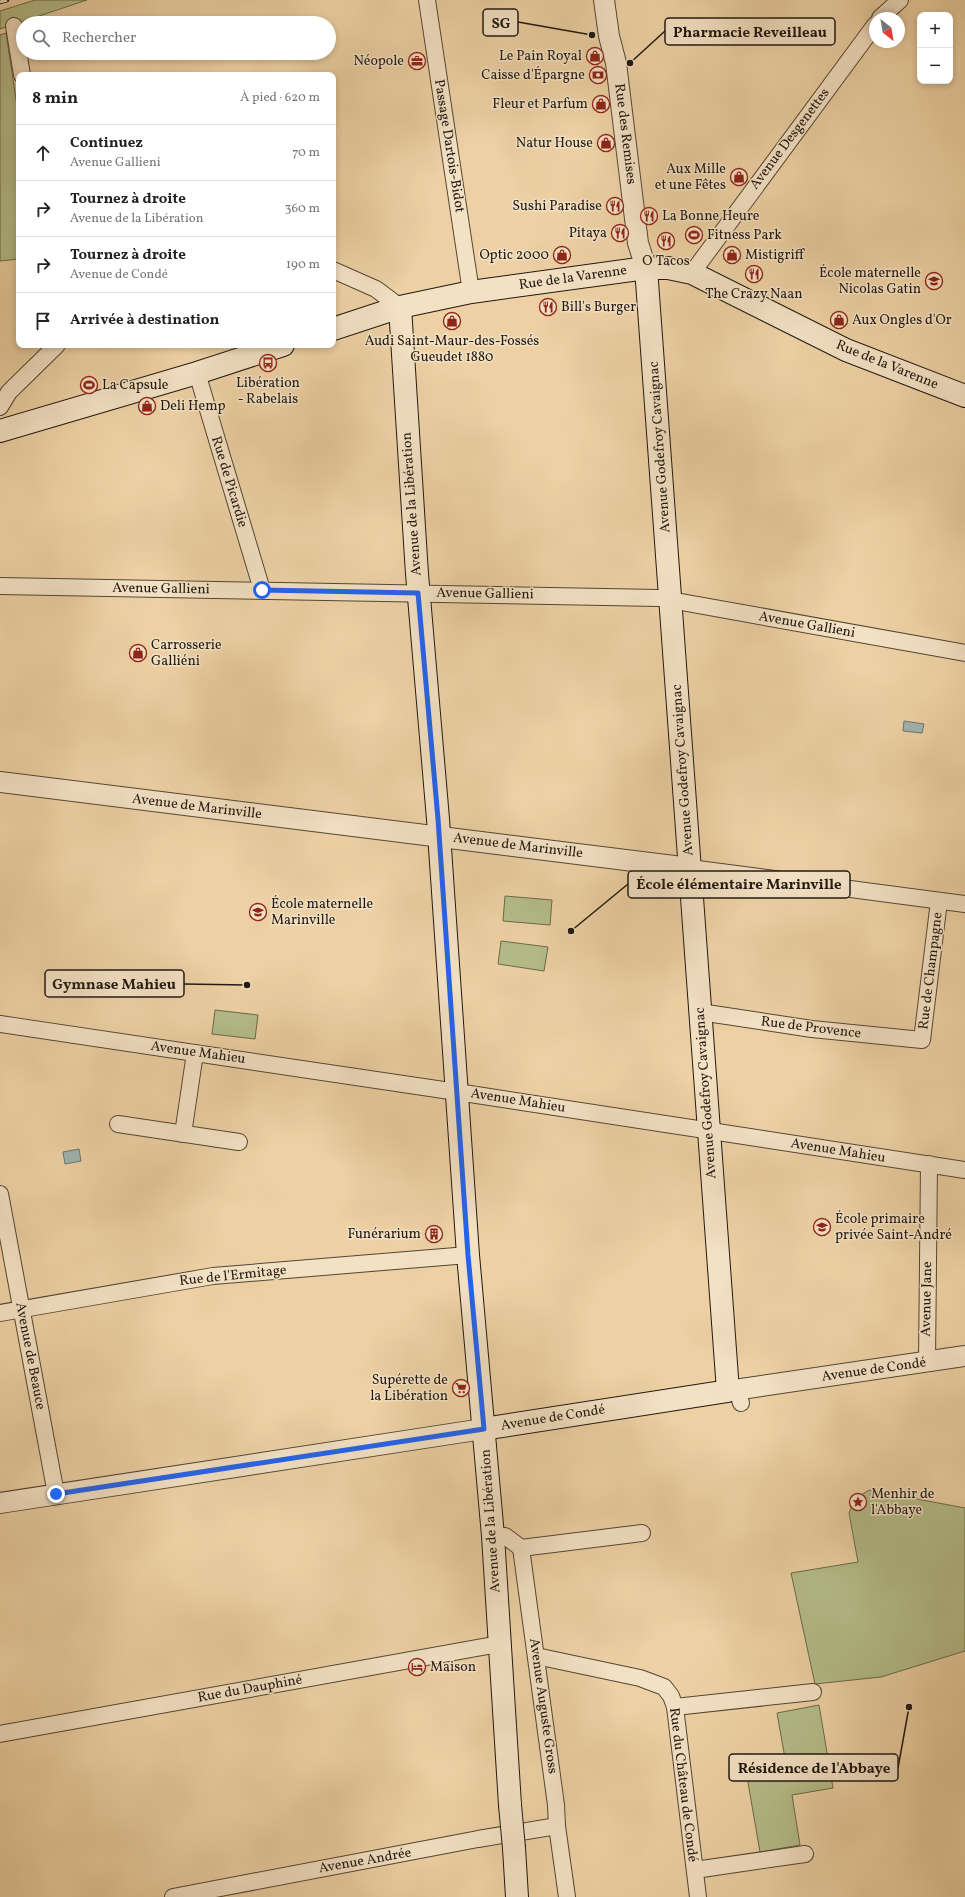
<!DOCTYPE html>
<html lang="fr">
<meta charset="utf-8">
<style>
:root{--surface:#fff;--page:#f6f6f6;--text:#222;--muted:#767676;--line:#e0e0e0}
body{margin:0;font-family:Vollkorn,serif;background:var(--page);color:var(--text)}
.controls{position:absolute;right:12px;top:12px;display:grid;overflow:hidden;border-radius:8px;box-shadow:0 2px 6px #0003}
.controls button{width:36px;height:36px;display:grid;place-items:center;padding:0;border:0;border-bottom:1px solid var(--line);background:var(--surface);color:var(--text);font:20px sans-serif}
.compass{position:absolute;left:869px;top:12px;width:36px;height:36px;border-radius:50%;background:var(--surface);box-shadow:0 2px 6px #0003;rotate:149deg}
.stop{position:absolute;width:12px;height:12px;margin:-9px;border:3px solid #2563eb;border-radius:50%;background:#fff}
.stop.end{background:#2563eb;border-color:#fff;box-shadow:0 1px 4px #0008}
.list{margin:0;padding:0;list-style:none}
h2{display:flex;justify-content:space-between;align-items:center;height:52px;margin:0;padding:0 16px;font-size:17px}
h2 small{font-size:13px;font-weight:400;color:var(--muted)}
.list li{display:grid;grid-template-columns:26px 1fr auto;gap:12px;align-items:center;box-sizing:border-box;height:56px;padding:0 16px;border-top:1px solid var(--line)}
.list b{display:block;font-size:15px;white-space:nowrap}
.list p{margin:0;font-size:13px;white-space:nowrap;color:var(--muted)}
.list em{font-size:13px;font-style:normal;color:var(--muted)}
.icon{flex:none;width:22px;height:22px;fill:none;stroke:currentColor;stroke-width:2;stroke-linecap:round;stroke-linejoin:round}
.map{position:relative;flex:none;width:965px;height:1897px;overflow:hidden}
.search{position:absolute;background:var(--surface);box-shadow:0 2px 6px #0003;left:16px;top:16px;width:320px;height:44px;display:flex;align-items:center;gap:10px;box-sizing:border-box;padding:0 14px;border-radius:22px;color:var(--muted);font-size:15px}
.panel{position:absolute;background:var(--surface);box-shadow:0 2px 6px #0003;left:16px;top:72px;width:320px;height:276px;border-radius:8px}
.map>svg:first-child{display:block}
</style>
<div class="map">
<svg width="965" height="1897" viewBox="0 0 965 1897">
<rect width="100%" height="100%" fill="#edd1a4"/>
<filter id="stains"><feTurbulence type="fractalNoise" baseFrequency=".005" numOctaves="4"/><feColorMatrix values="0 0 0 0 .2 0 0 0 0 .09 0 0 0 0 .02 0 0 0 .5 -.17"/></filter>
<radialGradient id="worn" r=".72"><stop offset=".6" stop-color="#630" stop-opacity="0"/><stop offset="1" stop-color="#630" stop-opacity=".3"/></radialGradient>
<g fill="#b4bd89" stroke="#6a6a4c">
<polygon points="35,0 87,0 0,29 0,11"/>
<polygon points="6,33 19,119 19,259 0,261 0,35"/>
<polygon points="505,896 552,900 550,925 503,921"/>
<polygon points="501,941 548,947 544,971 498,964"/>
<polygon points="215,1010 258,1015 255,1039 212,1034"/>
<polygon points="869,1490 965,1508 965,1651 881,1677 815,1684 791,1573 858,1562 849,1513 854,1500"/>
<polygon points="819,1705 833,1788 792,1795 800,1845 760,1852 746,1771 786,1764 777,1713"/>
</g>
<g fill="#9fb4b2" stroke="#6c7671">
<polygon points="904,721 924,724 922,733 903,731"/>
<polygon points="79,1149 81,1161 65,1164 63,1152"/>
</g>
<g fill="none" stroke-linecap="round" stroke-linejoin="round">
<g stroke="#534635" stroke-width="18">
<g id="minor">
<polyline points="427,0 471,292"/>
<polyline points="880,18 900,0"/>
<polyline points="14,26 22,75"/>
<polyline points="333,270 376,289 400,307"/>
<polyline points="692,273 875,25"/>
<polyline points="197,373 262,590"/>
<polyline points="0,407 9,392 57,345"/>
<polyline points="0,586 659,598 965,653"/>
<polyline points="690,868 965,904"/>
<polyline points="700,1012 812,1029 922,1040 939,901"/>
<polyline points="0,1024 457,1092 965,1170"/>
<polyline points="118,1124 239,1142"/>
<polyline points="183,1134 195,1053"/>
<polyline points="0,1194 56,1494"/>
<polyline points="0,1313 213,1276 468,1255"/>
<polyline points="927,1362 929,1164"/>
<polyline points="737,1390 741,1403"/>
<polyline points="493,1536 505,1536 521,1548 556,1805 557,1826 567,1897"/>
<polyline points="521,1548 642,1533"/>
<polyline points="536,1656 640,1678 664,1687 671,1696 675,1707 698,1897"/>
<polyline points="675,1707 813,1692"/>
<polyline points="0,1734 499,1644"/>
<polyline points="695,1870 805,1854"/>
<polyline points="173,1897 478,1839 557,1826"/>
</g>
</g>
<g stroke="#534635" stroke-width="22">
<g id="tertiary">
<polyline points="604,0 609,36 616,63 638,243 646,268"/>
<polyline points="0,782 690,868"/>
<polyline points="728,1391 965,1356"/>
<polyline points="0,1503 483,1429"/>
</g>
</g>
<g stroke="#201810" stroke-width="24">
<g id="secondary">
<polyline points="400,307 417,574 438,819 468,1255 493,1536 510,1805"/>
<polyline points="333,329 400,307 471,292 646,268 668,268 692,273 846,350 965,396"/>
<polyline points="0,431 197,373 283,345"/>
<polyline points="483,1429 728,1391 646,268"/>
<polyline points="514,1848 517,1897"/>
</g>
</g>
<use href="#minor" stroke="#f3e1c4" stroke-width="16"/>
<use href="#tertiary" stroke="#f3e1c4" stroke-width="20"/>
<use href="#secondary" stroke="#f3e1c4" stroke-width="22"/>
<g stroke="#201810" stroke-width="4.5">
<polyline id="rail" points="0,2 7,0"/>
</g>
<use href="#rail" stroke="#f3e1c4" stroke-width="3" stroke-dasharray="9" stroke-linecap="butt"/>
<g stroke="#201810" stroke-width="24" stroke-linecap="butt">
<polyline id="secondary-bridge" points="510,1805 514,1848"/>
</g>
<use href="#secondary-bridge" stroke="#f3e1c4" stroke-width="22"/>
</g>
<g fill="none" stroke-linecap="round" stroke-linejoin="round">
<polyline stroke="#2563eb" stroke-width="5" points="56,1494 484,1429 468,1255 438,819 418,593 262,590"/>
</g>
<defs>
<g id="shop-ring" transform="scale(0.9)"><circle r="9.5" fill="#f3e1c4" stroke="#8f2418" stroke-width="1.5"/><path d="M-5-2.5h2.3a2.7 3.5 0 0 1 5.4 0H5L5.5 6h-11ZM-1.5-2.5h3a1.5 2.3 0 0 0-3 0Z" fill="#8f2418"/></g>
<g id="office-ring" transform="scale(0.9)"><circle r="9.5" fill="#f3e1c4" stroke="#8f2418" stroke-width="1.5"/><path d="M-6-3h4V-5.5h4V-3h4V5H-6ZM-1-4.5V-3h2v-1.5ZM-6 0V1H6V0Z" fill="#8f2418"/></g>
<g id="bank-ring" transform="scale(0.9)"><circle r="9.5" fill="#f3e1c4" stroke="#8f2418" stroke-width="1.5"/><path d="M-6-4H6V4H-6ZM0-2.3a2.3 2.3 0 1 0 0 4.6a2.3 2.3 0 1 0 0-4.6Z" fill="#8f2418"/></g>
<g id="restaurant-ring" transform="scale(0.9)"><circle r="9.5" fill="#f3e1c4" stroke="#8f2418" stroke-width="1.5"/><path d="M-5-6h1v4h1v-4h1v4h1v-4h1v5L-1.5 .5V6h-2V.5L-5-1ZM5-6V6H3V1.5H1.5Q1.5-4 5-6Z" fill="#8f2418"/></g>
<g id="stadium-ring" transform="scale(0.9)"><circle r="9.5" fill="#f3e1c4" stroke="#8f2418" stroke-width="1.5"/><path d="M0-5a6.5 5 0 1 0 0 10a6.5 5 0 1 0 0-10ZM-3.5-1.8h7v3.6h-7Z" fill="#8f2418"/></g>
<g id="school-ring" transform="scale(0.9)"><circle r="9.5" fill="#f3e1c4" stroke="#8f2418" stroke-width="1.5"/><path d="M0-5L7-2L0 1L-7-2ZM-4 1L0 2.5L4 1V4Q0 6-4 4Z" fill="#8f2418"/></g>
<g id="bus-ring" transform="scale(0.9)"><circle r="9.5" fill="#f3e1c4" stroke="#8f2418" stroke-width="1.5"/><path d="M-5-6H5V4H4V6H2V4H-2V6H-4V4H-5ZM-3.5-4V0h7V-4ZM-3.5 1.2v1.5H-2V1.2ZM2 1.2v1.5H3.5V1.2Z" fill="#8f2418"/></g>
<g id="building-ring" transform="scale(0.9)"><circle r="9.5" fill="#f3e1c4" stroke="#8f2418" stroke-width="1.5"/><path d="M-4-6H4V6H1V3H-1V6H-4ZM-2.5-4.3h1.7v1.8h-1.7ZM.8-4.3h1.7v1.8H.8ZM-2.5-1h1.7V.8h-1.7ZM.8-1h1.7V.8H.8Z" fill="#8f2418"/></g>
<g id="supermarket-ring" transform="scale(0.9)"><circle r="9.5" fill="#f3e1c4" stroke="#8f2418" stroke-width="1.5"/><path d="M-6-5.5h2.5l.6 2H6L4.5 2H-2.5L-4.4-4H-6ZM-1.5 3.2a1.3 1.3 0 1 0 .1 0ZM3 3.2a1.3 1.3 0 1 0 .1 0Z" fill="#8f2418"/></g>
<g id="sight-ring" transform="scale(0.9)"><circle r="9.5" fill="#f3e1c4" stroke="#8f2418" stroke-width="1.5"/><path d="M0-6L1.8-2.2L6-1.7L2.9 1.2L3.7 5.4L0 3.3L-3.7 5.4L-2.9 1.2L-6-1.7L-1.8-2.2Z" fill="#8f2418"/></g>
<g id="hotel-ring" transform="scale(0.9)"><circle r="9.5" fill="#f3e1c4" stroke="#8f2418" stroke-width="1.5"/><path d="M-6-4.5h1.5V1H6V5H4.5V3h-9V5H-6ZM-4 0a1.8 1.8 0 1 1 3.6 0ZM.5 0V-2.5h3Q6-2.5 6 0Z" fill="#8f2418"/></g>
</defs>
<g fill-rule="evenodd">
<use href="#shop-ring" x="595" y="56"/>
<use href="#office-ring" x="417" y="61"/>
<use href="#bank-ring" x="598" y="75"/>
<use href="#shop-ring" x="601" y="104"/>
<use href="#shop-ring" x="606" y="143"/>
<use href="#shop-ring" x="739" y="177"/>
<use href="#restaurant-ring" x="615" y="206"/>
<use href="#restaurant-ring" x="649" y="216"/>
<use href="#restaurant-ring" x="620" y="233"/>
<use href="#stadium-ring" x="694" y="235"/>
<use href="#restaurant-ring" x="666" y="241"/>
<use href="#shop-ring" x="562" y="255"/>
<use href="#shop-ring" x="732" y="255"/>
<use href="#restaurant-ring" x="754" y="274"/>
<use href="#school-ring" x="934" y="281"/>
<use href="#restaurant-ring" x="548" y="307"/>
<use href="#shop-ring" x="839" y="320"/>
<use href="#shop-ring" x="452" y="321"/>
<use href="#bus-ring" x="268" y="363"/>
<use href="#stadium-ring" x="89" y="385"/>
<use href="#shop-ring" x="147" y="406"/>
<use href="#shop-ring" x="138" y="653"/>
<use href="#school-ring" x="258" y="912"/>
<use href="#school-ring" x="822" y="1227"/>
<use href="#building-ring" x="434" y="1234"/>
<use href="#supermarket-ring" x="461" y="1388"/>
<use href="#sight-ring" x="858" y="1502"/>
<use href="#hotel-ring" x="417" y="1667"/>
</g>
<g text-anchor="middle" dominant-baseline="central" stroke-width="3" stroke-linejoin="round" paint-order="stroke">
<g font-size="14" fill="#201810" stroke="#f3e1c4" text-anchor="end">
<text x="582" y="56">Le Pain Royal</text>
<text x="404" y="61">Néopole</text>
<text x="585" y="75">Caisse d'Épargne</text>
<text x="588" y="104">Fleur et Parfum</text>
<text x="593" y="143">Natur House</text>
<text x="726" y="169">Aux Mille<tspan x="726" dy="16">et une Fêtes</tspan></text>
<text x="602" y="206">Sushi Paradise</text>
<text x="662" y="216" text-anchor="start">La Bonne Heure</text>
<text x="607" y="233">Pitaya</text>
<text x="707" y="235" text-anchor="start">Fitness Park</text>
<text x="549" y="255">Optic 2000</text>
<text x="745" y="255" text-anchor="start">Mistigriff</text>
<text x="666" y="261" text-anchor="middle">O'Tacos</text>
<text x="921" y="273">École maternelle<tspan x="921" dy="16">Nicolas Gatin</tspan></text>
<text x="754" y="294" text-anchor="middle">The Crazy Naan</text>
<text x="561" y="307" text-anchor="start">Bill's Burger</text>
<text x="852" y="320" text-anchor="start">Aux Ongles d'Or</text>
<text x="452" y="341" text-anchor="middle">Audi Saint-Maur-des-Fossés<tspan x="452" dy="16">Gueudet 1880</tspan></text>
<text x="268" y="383" text-anchor="middle">Libération<tspan x="268" dy="16">- Rabelais</tspan></text>
<text x="102" y="385" text-anchor="start">La Capsule</text>
<text x="160" y="406" text-anchor="start">Deli Hemp</text>
<text x="151" y="645" text-anchor="start">Carrosserie<tspan x="151" dy="16">Galliéni</tspan></text>
<text x="271" y="904" text-anchor="start">École maternelle<tspan x="271" dy="16">Marinville</tspan></text>
<text x="835" y="1219" text-anchor="start">École primaire<tspan x="835" dy="16">privée Saint-André</tspan></text>
<text x="421" y="1234">Funérarium</text>
<text x="448" y="1380">Supérette de<tspan x="448" dy="16">la Libération</tspan></text>
<text x="871" y="1494" text-anchor="start">Menhir de<tspan x="871" dy="16">l'Abbaye</tspan></text>
<text x="430" y="1667" text-anchor="start">Maison</text>
</g>
<g font-size="14" fill="#201810" stroke="#f3e1c4">
<text transform="translate(625 134) rotate(83)">Rue des Remises</text>
<text transform="translate(790 139) rotate(-53)">Avenue Desgenettes</text>
<text transform="translate(449 146) rotate(81)">Passage Dartois-Bidot</text>
<text transform="translate(573 278) rotate(-8)">Rue de la Varenne</text>
<text transform="translate(887 365) rotate(22)">Rue de la Varenne</text>
<text transform="translate(660 447) rotate(-94)">Avenue Godefroy Cavaignac</text>
<text transform="translate(229 482) rotate(73)">Rue de Picardie</text>
<text transform="translate(412 504) rotate(-94)">Avenue de la Libération</text>
<text transform="translate(161 589) rotate(1)">Avenue Gallieni</text>
<text transform="translate(485 594) rotate(1)">Avenue Gallieni</text>
<text transform="translate(807 625) rotate(10)">Avenue Gallieni</text>
<text transform="translate(683 770) rotate(-94)">Avenue Godefroy Cavaignac</text>
<text transform="translate(197 807) rotate(7)">Avenue de Marinville</text>
<text transform="translate(518 846) rotate(7)">Avenue de Marinville</text>
<text transform="translate(931 971) rotate(-83)">Rue de Champagne</text>
<text transform="translate(811 1028) rotate(7)">Rue de Provence</text>
<text transform="translate(198 1053) rotate(8)">Avenue Mahieu</text>
<text transform="translate(706 1093) rotate(-94)">Avenue Godefroy Cavaignac</text>
<text transform="translate(518 1101) rotate(9)">Avenue Mahieu</text>
<text transform="translate(838 1151) rotate(9)">Avenue Mahieu</text>
<text transform="translate(233 1276) rotate(-6)">Rue de l'Ermitage</text>
<text transform="translate(927 1299) rotate(-89)">Avenue Jane</text>
<text transform="translate(30 1356) rotate(79)">Avenue de Beauce</text>
<text transform="translate(874 1370) rotate(-8)">Avenue de Condé</text>
<text transform="translate(553 1418) rotate(-9)">Avenue de Condé</text>
<text transform="translate(491 1521) rotate(-94)">Avenue de la Libération</text>
<text transform="translate(250 1689) rotate(-10)">Rue du Dauphiné</text>
<text transform="translate(543 1706) rotate(82)">Avenue Auguste Gross</text>
<text transform="translate(683 1785) rotate(83)">Rue du Château de Condé</text>
<text transform="translate(365 1861) rotate(-10)">Avenue Andrée</text>
</g>
</g>
<path fill="none" stroke="#201810" stroke-width="1.5" d="M592 35L518 22M630 63L665 31M571 931L628 884M247 985L184 984M909 1707L898 1768"/>
<g fill="#201810" stroke="#f3e1c4" stroke-width="1.5">
<circle cx="592" cy="35" r="4"/>
<circle cx="630" cy="63" r="4"/>
<circle cx="571" cy="931" r="4"/>
<circle cx="247" cy="985" r="4"/>
<circle cx="909" cy="1707" r="4"/>
</g>
<g fill="#f3e1c4" stroke="#201810" stroke-width="1.5">
<rect x="483" y="9" width="35" height="27" rx="4"/>
<rect x="665" y="18" width="170" height="27" rx="4"/>
<rect x="628" y="871" width="222" height="27" rx="4"/>
<rect x="45" y="970" width="139" height="27" rx="4"/>
<rect x="729" y="1754" width="169" height="27" rx="4"/>
</g>
<g font-size="15" text-anchor="middle" font-weight="bold" fill="#201810">
<text x="501" y="28">SG</text>
<text x="750" y="37">Pharmacie Reveilleau</text>
<text x="739" y="889">École élémentaire Marinville</text>
<text x="114" y="989">Gymnase Mahieu</text>
<text x="814" y="1773">Résidence de l'Abbaye</text>
</g>
<rect width="100%" height="100%" filter="url(#stains)"/>
<rect width="100%" height="100%" fill="url(#worn)"/>
</svg>
<div class="controls">
<button>+</button>
<button>−</button>
</div>
<svg class="compass" viewBox="-18 -18 36 36"><path d="M0-13l5 13h-10z" fill="#e53935"/><path d="M0 13l5-13h-10z" fill="#767676"/></svg>
<div class="stop" style="left:262px;top:590px"></div>
<div class="stop end" style="left:56px;top:1494px"></div>
<div class="search"><svg class="icon" aria-label="search" viewBox="0 0 24 24"><circle cx="10" cy="10" r="6"/><path d="M15 15l6 6"/></svg>Rechercher</div>
<section class="panel">
<h2>8 min<small>À pied · 620 m</small></h2>
<ul class="list">
<li><svg class="icon" aria-label="ahead" viewBox="0 0 24 24"><path d="M12 20V5M6 11l6-6 6 6"/></svg><div><b>Continuez</b><p>Avenue Gallieni</p></div><em>70 m</em></li>
<li><svg class="icon" aria-label="right" viewBox="0 0 24 24"><path d="M7 20v-9h11M14 6l5 5-5 5"/></svg><div><b>Tournez à droite</b><p>Avenue de la Libération</p></div><em>360 m</em></li>
<li><svg class="icon" aria-label="right" viewBox="0 0 24 24"><path d="M7 20v-9h11M14 6l5 5-5 5"/></svg><div><b>Tournez à droite</b><p>Avenue de Condé</p></div><em>190 m</em></li>
<li><svg class="icon" aria-label="arrive" viewBox="0 0 24 24"><path d="M6 21V4h12l-3 4 3 4H6"/></svg><div><b>Arrivée à destination</b></div></li>
</ul>
</section>
</div>
